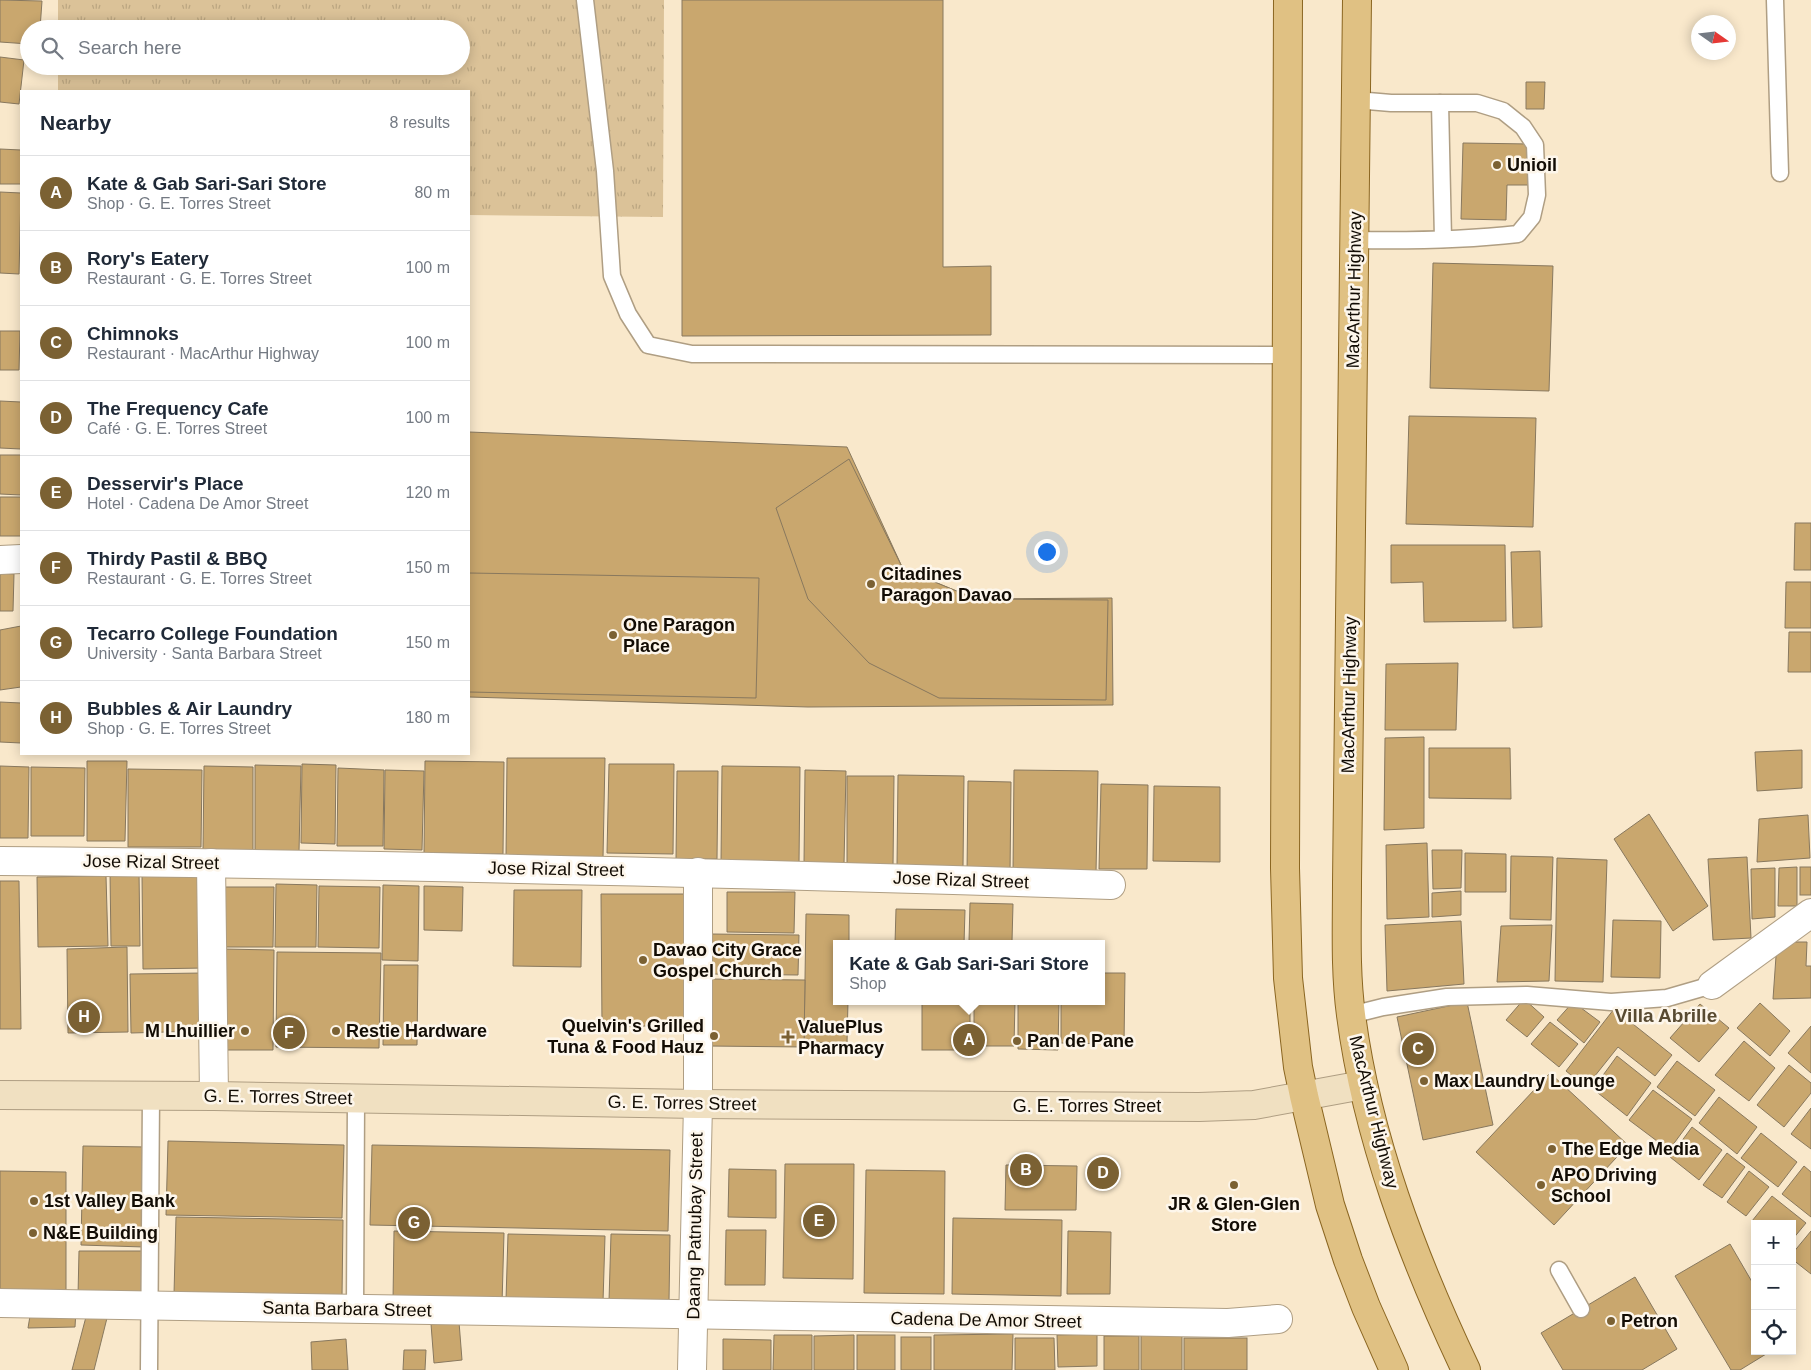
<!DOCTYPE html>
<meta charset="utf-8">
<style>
:root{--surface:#fff;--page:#f6f6f7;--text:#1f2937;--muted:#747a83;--line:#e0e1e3;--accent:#7b6133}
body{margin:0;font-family:Helvetica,sans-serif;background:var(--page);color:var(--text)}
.controls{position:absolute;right:15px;bottom:15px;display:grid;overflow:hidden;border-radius:0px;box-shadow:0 2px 12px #0003}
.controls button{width:45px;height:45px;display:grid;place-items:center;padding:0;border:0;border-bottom:1px solid var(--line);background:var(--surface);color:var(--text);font:25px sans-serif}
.compass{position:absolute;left:1691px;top:15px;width:45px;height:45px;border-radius:50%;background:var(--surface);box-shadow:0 2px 12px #0003;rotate:104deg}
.you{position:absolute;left:1046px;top:551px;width:18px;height:18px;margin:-12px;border:4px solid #fff;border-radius:50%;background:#1a73e8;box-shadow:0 0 0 8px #1a73e833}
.badge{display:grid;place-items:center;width:32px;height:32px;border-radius:50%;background:var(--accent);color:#fff;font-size:16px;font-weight:700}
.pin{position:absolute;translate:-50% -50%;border:2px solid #fff;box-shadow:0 1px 5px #0006}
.popup{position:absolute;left:833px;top:940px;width:272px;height:65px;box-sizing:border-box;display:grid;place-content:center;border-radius:0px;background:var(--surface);filter:drop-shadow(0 1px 4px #0005);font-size:16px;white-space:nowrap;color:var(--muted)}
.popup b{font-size:19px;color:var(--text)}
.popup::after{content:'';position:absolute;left:50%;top:100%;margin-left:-10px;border:10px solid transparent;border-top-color:var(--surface)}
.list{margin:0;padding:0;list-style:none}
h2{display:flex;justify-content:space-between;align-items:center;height:65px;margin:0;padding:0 20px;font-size:21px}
h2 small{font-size:16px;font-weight:400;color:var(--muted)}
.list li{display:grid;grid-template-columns:32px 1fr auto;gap:15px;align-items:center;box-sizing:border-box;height:75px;padding:0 20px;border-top:1px solid var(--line)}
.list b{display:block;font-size:19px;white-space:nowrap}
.list p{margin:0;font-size:16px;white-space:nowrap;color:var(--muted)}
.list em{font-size:16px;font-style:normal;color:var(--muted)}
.icon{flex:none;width:28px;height:28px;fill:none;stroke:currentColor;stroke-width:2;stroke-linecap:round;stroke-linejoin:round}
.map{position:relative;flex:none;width:1811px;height:1370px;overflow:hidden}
.search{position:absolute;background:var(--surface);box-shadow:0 2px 12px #0003;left:20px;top:20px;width:450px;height:55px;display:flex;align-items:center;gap:12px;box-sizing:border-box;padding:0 18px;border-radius:28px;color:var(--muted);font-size:19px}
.panel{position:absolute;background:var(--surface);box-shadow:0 2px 12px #0003;left:20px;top:90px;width:450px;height:665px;border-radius:0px}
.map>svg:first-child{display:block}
</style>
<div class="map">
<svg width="1811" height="1370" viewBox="0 0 1811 1370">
<defs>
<pattern id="grass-tufts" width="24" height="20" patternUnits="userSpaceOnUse" patternTransform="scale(1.25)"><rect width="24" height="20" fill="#dbc298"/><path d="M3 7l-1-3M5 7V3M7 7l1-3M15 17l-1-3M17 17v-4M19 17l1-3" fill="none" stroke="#bba681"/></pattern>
</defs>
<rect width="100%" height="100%" fill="#f9e8cb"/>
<polygon fill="url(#grass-tufts)" points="58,0 664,0 663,217 469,215 469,91 58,91 58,66 461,66 461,29 58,29"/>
<g fill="#c9a76e" stroke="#88785e">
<polygon points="0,0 42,1 40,29 29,29 29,44 0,42"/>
<polygon points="682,0 943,0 943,267 991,266 991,335 682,336"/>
<polygon points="0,57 24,60 19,104 0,102"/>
<polygon points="1526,82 1545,82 1544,109 1526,109"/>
<polygon points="1463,143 1531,144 1531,185 1507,185 1506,220 1461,219"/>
<polygon points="0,149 21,150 21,184 0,184"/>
<polygon points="0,192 21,193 19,274 0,273"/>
<polygon points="1433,263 1553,266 1549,391 1430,388"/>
<polygon points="0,331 20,331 19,370 0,370"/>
<polygon points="0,401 21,402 21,449 0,448"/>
<polygon points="1409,416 1536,418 1533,527 1406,524"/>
<polygon points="469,432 847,447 903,569 976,599 1112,598 1113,705 808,707 469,697"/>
<polygon points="0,455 21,455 21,495 0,494"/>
<polygon points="849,459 903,569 976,599 1108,600 1106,700 939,698 869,663 808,599 776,508"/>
<rect x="0" y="497" width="21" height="39"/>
<polygon points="1795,523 1811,523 1811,570 1794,570"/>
<polygon points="1391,545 1505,545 1506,621 1424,622 1423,582 1391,583"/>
<polygon points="1540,551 1542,627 1513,628 1511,552"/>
<polygon points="0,573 14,574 13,611 0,611"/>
<polygon points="469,573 759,578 756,698 469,692"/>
<polygon points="1786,582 1811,582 1811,628 1785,628"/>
<polygon points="21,626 21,687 0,690 0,630"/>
<polygon points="1789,632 1811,632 1811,672 1788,672"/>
<polygon points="1458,663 1456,730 1385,730 1386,664"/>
<polygon points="0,702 21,703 21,743 0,742"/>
<polygon points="1424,737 1424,828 1384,830 1385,738"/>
<polygon points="1429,748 1510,748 1511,799 1429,798"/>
<polygon points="1802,750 1802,788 1757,791 1755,752"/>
<polygon points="507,758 605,758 603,858 506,857"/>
<polygon points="87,761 127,761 125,841 87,841"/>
<polygon points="425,761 504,762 503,854 424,853"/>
<polygon points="302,764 336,765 335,844 301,843"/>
<polygon points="609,764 674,764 673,854 607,853"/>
<polygon points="255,765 301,766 299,851 255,851"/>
<polygon points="0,766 29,767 28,838 0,838"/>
<polygon points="204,766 253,767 253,850 203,850"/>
<polygon points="722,766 800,767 799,863 721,862"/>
<polygon points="31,767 85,768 84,836 31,836"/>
<polygon points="338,768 384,770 383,846 337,846"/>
<polygon points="128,769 202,770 201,847 128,847"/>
<polygon points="385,770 424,771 422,850 384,849"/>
<polygon points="805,770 846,771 844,864 804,863"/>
<polygon points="1014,770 1098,771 1096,873 1013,872"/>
<polygon points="677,771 718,771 717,859 676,859"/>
<polygon points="898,775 964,776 963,867 897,866"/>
<polygon points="847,776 894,776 893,867 847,867"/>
<polygon points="968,781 1011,782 1010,874 967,873"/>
<polygon points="1101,784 1148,785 1147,869 1099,869"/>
<polygon points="1154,786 1220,787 1220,862 1153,861"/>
<polygon points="1649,814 1708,906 1673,931 1614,839"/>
<polygon points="1808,815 1810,858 1757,862 1759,819"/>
<polygon points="1427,843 1429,917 1387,919 1386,845"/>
<polygon points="1432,850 1462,850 1461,888 1433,889"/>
<polygon points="1465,853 1506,854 1506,892 1465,892"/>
<polygon points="1511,856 1553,857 1551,920 1510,919"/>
<polygon points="1747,857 1751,938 1713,940 1708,859"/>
<polygon points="1557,858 1607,860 1603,982 1555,981"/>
<polygon points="1797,867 1797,906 1778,906 1779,868"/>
<rect x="1800" y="867" width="11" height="28"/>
<polygon points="1775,868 1775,917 1752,919 1751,869"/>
<polygon points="110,872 139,872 140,946 111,946"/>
<polygon points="204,874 205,968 143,969 142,875"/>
<polygon points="106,876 108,946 38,947 37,877"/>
<polygon points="0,881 19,881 21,1029 0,1029"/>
<polygon points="276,884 317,885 316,947 275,947"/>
<polygon points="383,885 419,886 418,961 382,960"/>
<polygon points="319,886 380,887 379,948 318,947"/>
<polygon points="424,886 463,887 462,931 424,930"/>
<polygon points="225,887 274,887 273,947 224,947"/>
<polygon points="514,890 582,890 581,967 513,966"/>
<polygon points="1461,891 1461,915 1432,917 1432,893"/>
<polygon points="727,892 795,892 794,933 727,932"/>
<polygon points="601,894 685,894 685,1026 602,1026"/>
<polygon points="970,903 1013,904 1012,941 969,941"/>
<polygon points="896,909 965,910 964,944 895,944"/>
<polygon points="806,914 849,915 849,944 836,944 836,1001 848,1001 847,1043 804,1042"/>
<polygon points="1613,920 1661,921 1660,978 1611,977"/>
<polygon points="1461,921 1464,984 1387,991 1385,925"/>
<polygon points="1552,925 1549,981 1497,982 1501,926"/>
<polygon points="711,934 799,935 798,975 711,974"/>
<polygon points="1777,942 1807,942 1806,966 1811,966 1811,998 1773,999"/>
<polygon points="127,947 128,1032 68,1033 67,949"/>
<polygon points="223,949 274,950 273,1050 222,1050"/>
<polygon points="277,952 381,953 379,1048 276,1047"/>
<polygon points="384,965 418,965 417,1045 383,1045"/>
<polygon points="203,973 203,1031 131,1033 130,974"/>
<polygon points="1102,973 1125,973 1124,1044 1061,1043 1061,1001 1102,1001"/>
<polygon points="710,979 805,980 804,1047 708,1046"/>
<polygon points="1524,999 1544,1017 1527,1037 1506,1020"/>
<rect x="922" y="1001" width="48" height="49"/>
<polygon points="974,1001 1015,1001 1014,1046 974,1046"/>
<polygon points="1018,1001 1059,1001 1058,1050 1018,1049"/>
<polygon points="1467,1002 1493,1125 1423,1140 1397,1017"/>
<polygon points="1573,1002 1600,1022 1584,1043 1557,1020"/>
<polygon points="1760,1003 1790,1031 1770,1056 1737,1028"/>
<polygon points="1700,1004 1729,1028 1699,1062 1670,1038"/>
<polygon points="1614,1009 1672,1055 1655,1076 1618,1047 1586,1087 1566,1071"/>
<polygon points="1550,1022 1578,1044 1559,1067 1531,1044"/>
<polygon points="1811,1026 1811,1073 1788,1053"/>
<polygon points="1744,1041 1775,1068 1749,1101 1715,1075"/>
<polygon points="1617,1056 1651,1083 1627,1116 1593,1089"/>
<polygon points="1677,1061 1715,1090 1695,1116 1657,1087"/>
<polygon points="1789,1065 1811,1083 1811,1093 1784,1127 1757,1105"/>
<polygon points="1550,1073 1628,1145 1554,1225 1476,1152"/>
<polygon points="1653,1090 1692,1119 1669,1150 1629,1120"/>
<polygon points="1719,1097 1757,1127 1737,1154 1699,1123"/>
<polygon points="1811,1108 1811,1149 1791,1134"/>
<polygon points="1692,1127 1722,1150 1699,1180 1670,1157"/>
<polygon points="1761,1133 1797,1162 1778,1187 1741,1158"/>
<polygon points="168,1141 344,1145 342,1218 166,1215"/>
<polygon points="372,1145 670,1150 668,1231 370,1225"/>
<polygon points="83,1146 147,1147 144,1247 81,1245"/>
<polygon points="1727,1153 1745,1167 1722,1198 1703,1185"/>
<polygon points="785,1164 854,1164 853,1279 783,1278"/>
<polygon points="1006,1165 1077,1166 1076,1210 1005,1210"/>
<polygon points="1804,1166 1811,1172 1811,1217 1782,1194"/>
<polygon points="729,1169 776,1170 776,1218 728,1217"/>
<polygon points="866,1170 945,1171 944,1294 864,1293"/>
<polygon points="0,1171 66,1172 66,1295 0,1295"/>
<polygon points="1749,1171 1769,1187 1746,1216 1727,1202"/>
<polygon points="1772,1196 1806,1223 1792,1240 1792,1224 1755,1224 1752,1221"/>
<polygon points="176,1217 343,1220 342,1297 174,1294"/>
<polygon points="953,1218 1062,1220 1061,1296 952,1294"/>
<polygon points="726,1230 766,1230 765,1285 725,1285"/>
<polygon points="394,1231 504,1233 502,1304 393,1301"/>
<polygon points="1068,1231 1111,1232 1110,1294 1067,1294"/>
<polygon points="1811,1231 1811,1274 1792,1259 1792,1254"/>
<polygon points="508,1234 605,1236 603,1302 506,1300"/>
<polygon points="611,1234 670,1235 669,1301 609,1301"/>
<polygon points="1730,1244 1755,1287 1755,1351 1771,1351 1740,1370 1731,1370 1675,1276"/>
<polygon points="79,1251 146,1251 145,1297 78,1296"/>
<polygon points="1635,1277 1677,1349 1642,1370 1563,1370 1541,1333"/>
<polygon points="31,1310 76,1310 75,1327 28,1328"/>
<polygon points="87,1313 107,1318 94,1370 72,1370"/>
<polygon points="459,1322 462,1360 434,1363 431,1324"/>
<polygon points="1013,1334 1012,1370 934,1370 934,1335"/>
<polygon points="1097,1334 1097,1366 1058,1367 1057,1335"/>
<rect x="1141" y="1334" width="41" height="36"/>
<polygon points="774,1335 812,1335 812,1370 773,1370"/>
<polygon points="854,1335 854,1370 814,1370 814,1336"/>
<rect x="857" y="1335" width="38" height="35"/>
<rect x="1104" y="1336" width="35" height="34"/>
<rect x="901" y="1337" width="30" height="33"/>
<polygon points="1015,1338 1054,1338 1055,1370 1015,1370"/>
<rect x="1184" y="1338" width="63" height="32"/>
<polygon points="346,1339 348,1370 312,1370 311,1342"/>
<polygon points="723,1339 771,1340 771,1370 723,1370"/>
<polygon points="404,1350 426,1350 425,1370 403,1370"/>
</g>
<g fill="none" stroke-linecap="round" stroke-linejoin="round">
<g stroke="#af9e83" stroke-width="19">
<g id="lane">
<polyline points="585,0 605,171 612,276 628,314 648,345 692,354 1287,355"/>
<polyline points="1775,0 1780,173"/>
<polyline points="1440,103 1443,239"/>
<path d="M1355 240C1409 241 1464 240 1518 234L1532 217 1537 195 1535 145 1523 127 1503 111 1477 103H1391L1356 100"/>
<polyline points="1351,1015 1383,1007 1447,997 1527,995 1611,1002 1667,998 1712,985"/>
<polyline points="1559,1270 1581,1309"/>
<polyline points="355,1309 356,1098"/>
<polyline points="149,1370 151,1095"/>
</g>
</g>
<g stroke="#af9e83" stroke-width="30">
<g id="street">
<polyline points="0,560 21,559"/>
<path d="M0 861C371 864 741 873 1111 885"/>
<polyline points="211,863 214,1096"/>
<polyline points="1712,985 1811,913"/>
<polyline points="0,1303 1228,1323 1278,1319"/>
<polyline points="692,1370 698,1104 698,872"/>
</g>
</g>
<g stroke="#af9e83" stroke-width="30">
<polyline id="secondary" points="0,1095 214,1096 698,1104 1199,1107 1254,1105 1363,1085"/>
</g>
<g stroke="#8b6621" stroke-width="30">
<g id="primary">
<polyline points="1288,0 1285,868 1288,978 1298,1067 1304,1096 1330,1205 1348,1260 1366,1307 1394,1370"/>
<path d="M1357 0 1347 882C1347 927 1345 971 1351 1015 1367 1138 1413 1258 1466 1370"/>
</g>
</g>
<use href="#lane" stroke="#fff" stroke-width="16"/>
<use href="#street" stroke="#fff" stroke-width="28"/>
<use href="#secondary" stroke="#f0e0c1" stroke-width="28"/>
<use href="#primary" stroke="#e0c183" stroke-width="28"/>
</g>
<g fill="#7b6133" stroke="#fdf6eb" stroke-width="2">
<circle cx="1497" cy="165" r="5"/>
<circle cx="871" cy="584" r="5"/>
<circle cx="613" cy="635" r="5"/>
<circle cx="643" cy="960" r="5"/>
<circle cx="245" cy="1031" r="5"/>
<circle cx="336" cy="1031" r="5"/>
<circle cx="714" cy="1036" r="5"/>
<path d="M785.5 1029.5h5v5h5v5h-5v5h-5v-5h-5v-5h5z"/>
<circle cx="1017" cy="1041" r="5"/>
<circle cx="1424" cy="1081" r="5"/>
<circle cx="1552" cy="1149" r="5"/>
<circle cx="1234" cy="1185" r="5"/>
<circle cx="1541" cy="1185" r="5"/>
<circle cx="34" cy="1201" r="5"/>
<circle cx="33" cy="1233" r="5"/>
<circle cx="1611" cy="1321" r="5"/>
</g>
<g text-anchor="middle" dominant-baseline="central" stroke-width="5" stroke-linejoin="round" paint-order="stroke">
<g font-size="18" font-weight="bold" fill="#120c04" stroke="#fdf6eb" text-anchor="start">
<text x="1507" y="165">Unioil</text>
<text x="881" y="574">Citadines<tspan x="881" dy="21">Paragon Davao</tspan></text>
<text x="623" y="625">One Paragon<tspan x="623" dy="21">Place</tspan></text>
<text x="653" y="950">Davao City Grace<tspan x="653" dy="21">Gospel Church</tspan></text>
<text x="704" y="1026" text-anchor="end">Quelvin's Grilled<tspan x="704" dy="21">Tuna &amp; Food Hauz</tspan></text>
<text x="798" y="1027">ValuePlus<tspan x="798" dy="21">Pharmacy</tspan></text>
<text x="235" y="1031" text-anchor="end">M Lhuillier</text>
<text x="346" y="1031">Restie Hardware</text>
<text x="1027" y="1041">Pan de Pane</text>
<text x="1434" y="1081">Max Laundry Lounge</text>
<text x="1562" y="1149">The Edge Media</text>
<text x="1551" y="1175">APO Driving<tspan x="1551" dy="21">School</tspan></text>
<text x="44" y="1201">1st Valley Bank</text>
<text x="1234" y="1204" text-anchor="middle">JR &amp; Glen-Glen<tspan x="1234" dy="21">Store</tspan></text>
<text x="43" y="1233">N&amp;E Building</text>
<text x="1621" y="1321">Petron</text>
</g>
<g font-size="18" fill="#120c04" stroke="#fdf6eb">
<text transform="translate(1354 290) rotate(-89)">MacArthur Highway</text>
<text transform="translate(1349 695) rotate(-89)">MacArthur Highway</text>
<text transform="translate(151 862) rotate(1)">Jose Rizal Street</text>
<text transform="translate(556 869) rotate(1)">Jose Rizal Street</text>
<text transform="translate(961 880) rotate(2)">Jose Rizal Street</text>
<text transform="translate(278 1097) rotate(1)">G. E. Torres Street</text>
<text transform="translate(682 1103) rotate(1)">G. E. Torres Street</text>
<text x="1087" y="1106">G. E. Torres Street</text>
<text transform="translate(1374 1112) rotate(76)">MacArthur Highway</text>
<text transform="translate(695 1226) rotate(-89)">Daang Patnubay Street</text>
<text transform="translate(347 1309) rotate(1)">Santa Barbara Street</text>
<text transform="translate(986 1320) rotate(1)">Cadena De Amor Street</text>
</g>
<g font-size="19" font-weight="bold" fill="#584a31" stroke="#fdf6eb">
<text x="1666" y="1015">Villa Abrille</text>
</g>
</g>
</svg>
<div class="controls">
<button>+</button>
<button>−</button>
<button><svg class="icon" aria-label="locate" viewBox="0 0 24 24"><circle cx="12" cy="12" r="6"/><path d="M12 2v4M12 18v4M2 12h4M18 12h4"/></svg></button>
</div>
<svg class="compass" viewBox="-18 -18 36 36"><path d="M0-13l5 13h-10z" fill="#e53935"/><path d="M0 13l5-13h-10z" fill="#747a83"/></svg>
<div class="you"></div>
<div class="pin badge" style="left:969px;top:1040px">A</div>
<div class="popup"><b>Kate &amp; Gab Sari-Sari Store</b>Shop</div>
<div class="pin badge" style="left:1026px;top:1170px">B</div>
<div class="pin badge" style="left:1418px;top:1049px">C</div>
<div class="pin badge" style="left:1103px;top:1173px">D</div>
<div class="pin badge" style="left:819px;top:1221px">E</div>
<div class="pin badge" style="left:289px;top:1033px">F</div>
<div class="pin badge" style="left:414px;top:1223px">G</div>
<div class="pin badge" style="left:84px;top:1017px">H</div>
<div class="search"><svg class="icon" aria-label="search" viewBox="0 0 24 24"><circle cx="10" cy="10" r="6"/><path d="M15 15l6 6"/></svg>Search here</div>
<section class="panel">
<h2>Nearby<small>8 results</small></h2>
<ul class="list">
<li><span class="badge">A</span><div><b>Kate &amp; Gab Sari-Sari Store</b><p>Shop · G. E. Torres Street</p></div><em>80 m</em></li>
<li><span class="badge">B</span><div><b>Rory's Eatery</b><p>Restaurant · G. E. Torres Street</p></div><em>100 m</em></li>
<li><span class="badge">C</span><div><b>Chimnoks</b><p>Restaurant · MacArthur Highway</p></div><em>100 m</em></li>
<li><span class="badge">D</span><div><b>The Frequency Cafe</b><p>Café · G. E. Torres Street</p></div><em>100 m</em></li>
<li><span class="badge">E</span><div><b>Desservir's Place</b><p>Hotel · Cadena De Amor Street</p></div><em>120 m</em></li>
<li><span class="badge">F</span><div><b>Thirdy Pastil &amp; BBQ</b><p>Restaurant · G. E. Torres Street</p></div><em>150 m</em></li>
<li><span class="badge">G</span><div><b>Tecarro College Foundation</b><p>University · Santa Barbara Street</p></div><em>150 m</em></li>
<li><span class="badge">H</span><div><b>Bubbles &amp; Air Laundry</b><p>Shop · G. E. Torres Street</p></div><em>180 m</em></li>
</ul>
</section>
</div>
